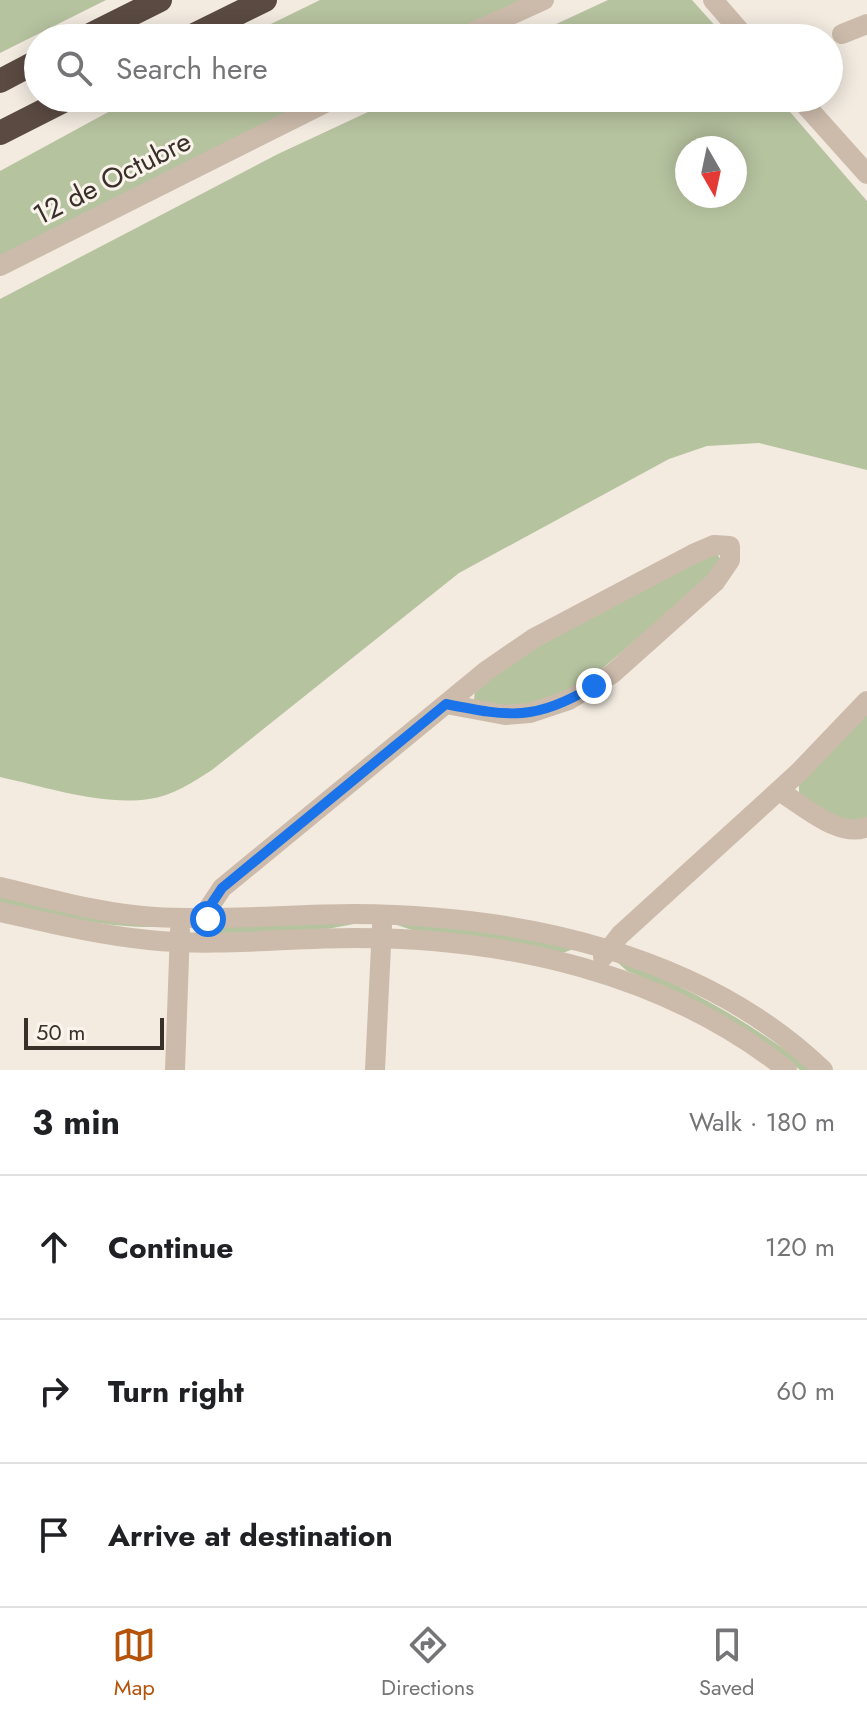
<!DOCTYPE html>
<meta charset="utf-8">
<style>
:root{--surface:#fff;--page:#f2f2f2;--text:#202124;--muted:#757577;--line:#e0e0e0;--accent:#b45309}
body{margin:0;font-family:Jost,sans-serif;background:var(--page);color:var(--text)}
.compass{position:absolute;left:675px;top:136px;width:72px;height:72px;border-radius:50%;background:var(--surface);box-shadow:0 4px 20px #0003;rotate:171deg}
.scale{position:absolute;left:24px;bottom:20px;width:140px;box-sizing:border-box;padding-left:8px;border:4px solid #3a302a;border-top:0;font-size:22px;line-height:28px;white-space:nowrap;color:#3a302a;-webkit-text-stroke:6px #faf4ec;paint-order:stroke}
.stop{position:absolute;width:24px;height:24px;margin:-18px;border:6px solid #1a73e8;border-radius:50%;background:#fff}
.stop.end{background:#1a73e8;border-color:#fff;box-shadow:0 2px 8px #0008}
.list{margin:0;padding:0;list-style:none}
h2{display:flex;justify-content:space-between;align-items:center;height:104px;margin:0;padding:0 32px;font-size:34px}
h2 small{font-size:26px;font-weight:400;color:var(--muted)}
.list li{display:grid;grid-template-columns:52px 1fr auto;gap:24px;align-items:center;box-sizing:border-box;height:144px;padding:0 32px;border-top:2px solid var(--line)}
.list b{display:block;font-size:30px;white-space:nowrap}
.list em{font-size:26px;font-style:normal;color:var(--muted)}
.icon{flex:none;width:44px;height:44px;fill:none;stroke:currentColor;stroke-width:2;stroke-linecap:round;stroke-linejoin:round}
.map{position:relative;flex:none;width:867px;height:1070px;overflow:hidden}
.search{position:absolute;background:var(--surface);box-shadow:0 4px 20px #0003;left:24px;right:24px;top:24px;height:88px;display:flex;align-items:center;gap:20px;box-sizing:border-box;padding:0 28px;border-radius:44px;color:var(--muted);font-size:30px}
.sheet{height:536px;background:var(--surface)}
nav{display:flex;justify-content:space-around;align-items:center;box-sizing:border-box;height:112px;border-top:2px solid var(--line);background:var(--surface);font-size:22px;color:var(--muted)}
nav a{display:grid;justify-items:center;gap:4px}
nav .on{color:var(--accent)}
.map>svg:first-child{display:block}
</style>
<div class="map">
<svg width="867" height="1070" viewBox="0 0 867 1070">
<rect width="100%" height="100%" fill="#f3ebe0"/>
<g fill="#b6c39f" fill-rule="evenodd">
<polygon points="0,0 106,0 0,53"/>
<polygon points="320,0 526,0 443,38 242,38"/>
<polygon points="608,0 692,0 726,38 526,38"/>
<polygon points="134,98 314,98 0,257 0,171"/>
<path d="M398 98H778L867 201V470L759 443 707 446 669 459 459 573 212 770C193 782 172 796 149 799 102 806 46 787 0 777V299L278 154ZM687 148H735V196H687Z"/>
<polygon points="710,553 718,555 721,562 718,570 583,685 519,708 474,700 475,689 512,661"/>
<polygon points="867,712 867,818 850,824 799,796 799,781"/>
<path d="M0 893 158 927C104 928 52 915 0 903Z"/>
<polygon points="359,923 317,931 200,934 191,925"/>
<polygon points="397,925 453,925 576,948 560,954 421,933"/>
<path d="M615 960C689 985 751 1024 813 1070H800L771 1047 689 998 627 971Z"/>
</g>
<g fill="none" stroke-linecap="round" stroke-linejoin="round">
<g stroke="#ccbbab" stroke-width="20">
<polyline points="713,0 746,38"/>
<polyline points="842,34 867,24"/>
<polyline points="460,38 544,0"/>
<polyline points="799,98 867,174"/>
<polyline points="0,266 335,98"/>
<path d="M779 791C803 805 839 839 867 827"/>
<path d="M0 887C51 899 103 914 155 917 222 921 288 914 355 914 519 915 701 953 823 1070"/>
<path d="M0 912C49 923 99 935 149 940 217 947 286 938 355 938 508 938 665 973 787 1070"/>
<polyline points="208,919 208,909 222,888 486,671 534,638 693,554 714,545 730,546 730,560 715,582 612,674 569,700 530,713 505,715 446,704"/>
<polyline points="603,957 620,935 798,773 867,701"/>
<polyline points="175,1070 180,930"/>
<polyline points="375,1070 382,926"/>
</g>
<g stroke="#5a4a42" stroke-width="24">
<polyline points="84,38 160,0"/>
<polyline points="188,38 265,0"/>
<polyline points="0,81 38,61"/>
<polyline points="0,133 69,98"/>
</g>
</g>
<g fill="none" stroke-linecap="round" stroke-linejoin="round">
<path stroke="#1a73e8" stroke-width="10" d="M208 919V909L222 888 446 704C511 717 534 721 594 686"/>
</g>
<g text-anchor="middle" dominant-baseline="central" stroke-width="6" stroke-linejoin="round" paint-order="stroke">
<g font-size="28" fill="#3a302a" stroke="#faf4ec">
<text transform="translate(112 178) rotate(-27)">12 de Octubre</text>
</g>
</g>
</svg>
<svg class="compass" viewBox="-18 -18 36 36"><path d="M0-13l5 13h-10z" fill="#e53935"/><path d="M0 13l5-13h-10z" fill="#757577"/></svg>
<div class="scale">50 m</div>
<div class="stop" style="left:208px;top:919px"></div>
<div class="stop end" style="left:594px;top:686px"></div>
<div class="search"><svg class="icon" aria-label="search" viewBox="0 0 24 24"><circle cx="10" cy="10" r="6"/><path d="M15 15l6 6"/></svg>Search here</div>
</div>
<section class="sheet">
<h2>3 min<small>Walk · 180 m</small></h2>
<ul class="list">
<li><svg class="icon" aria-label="ahead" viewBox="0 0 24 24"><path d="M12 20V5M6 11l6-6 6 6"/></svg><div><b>Continue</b></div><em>120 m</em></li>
<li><svg class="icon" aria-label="right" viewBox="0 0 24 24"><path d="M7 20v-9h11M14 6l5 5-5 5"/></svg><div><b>Turn right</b></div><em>60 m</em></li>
<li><svg class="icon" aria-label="arrive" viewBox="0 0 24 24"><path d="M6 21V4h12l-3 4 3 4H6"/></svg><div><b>Arrive at destination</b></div></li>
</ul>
</section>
<nav>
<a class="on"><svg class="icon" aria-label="map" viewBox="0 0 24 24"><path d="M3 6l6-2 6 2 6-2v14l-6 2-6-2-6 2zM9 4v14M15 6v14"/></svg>Map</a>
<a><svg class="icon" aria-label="directions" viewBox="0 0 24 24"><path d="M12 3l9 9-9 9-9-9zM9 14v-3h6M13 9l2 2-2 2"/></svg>Directions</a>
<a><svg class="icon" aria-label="saved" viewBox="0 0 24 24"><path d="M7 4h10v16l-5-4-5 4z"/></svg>Saved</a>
</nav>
